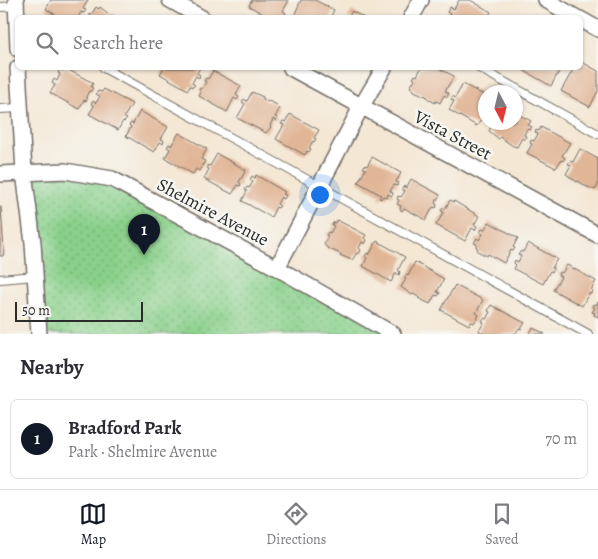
<!DOCTYPE html>
<meta charset="utf-8">
<style>
:root{--surface:#fff;--page:#f7f7f7;--text:#2b2b33;--muted:#7c7c81;--line:#e1e1e2;--accent:#111827}
body{margin:0;font-family:Alegreya,serif;background:var(--page);color:var(--text)}
.compass{position:absolute;left:478px;top:85px;width:45px;height:45px;border-radius:50%;background:var(--surface);box-shadow:0 1px 4px #0004;rotate:173deg}
.scale{position:absolute;left:15px;bottom:12px;width:128px;box-sizing:border-box;padding-left:5px;border:2px solid #2b2b2b;border-top:0;font-size:14px;line-height:18px;white-space:nowrap;color:#2b2b2b;-webkit-text-stroke:4px #f6f6f2;paint-order:stroke}
.you{position:absolute;left:319px;top:194px;width:18px;height:18px;margin:-12px;border:4px solid #fff;border-radius:50%;background:#1a73e8;box-shadow:0 0 0 8px #1a73e833}
.badge{display:grid;place-items:center;width:32px;height:32px;border-radius:50%;background:var(--accent);color:#fff;font-size:16px;font-weight:700}
.pin{position:absolute;translate:-50% -41px;filter:drop-shadow(0 1px 2px #0008)}
.pin::after{content:'';position:absolute;top:26px;width:18px;height:15px;background:inherit;clip-path:polygon(0 0,100% 0,50% 100%)}
.list{margin:0;padding:0;list-style:none}
h2{display:flex;justify-content:space-between;align-items:center;height:65px;margin:0;padding:0 20px;font-size:21px}
h2 small{font-size:16px;font-weight:400;color:var(--muted)}
.list li{display:grid;grid-template-columns:32px 1fr auto;gap:15px;align-items:center;box-sizing:border-box;height:80px;margin:0 10px 10px;padding:0 10px;border:1px solid var(--line);border-radius:8px}
.list b{display:block;font-size:19px;white-space:nowrap}
.list p{margin:0;font-size:16px;white-space:nowrap;color:var(--muted)}
.list em{font-size:16px;font-style:normal;color:var(--muted)}
.icon{flex:none;width:28px;height:28px;fill:none;stroke:currentColor;stroke-width:2;stroke-linecap:round;stroke-linejoin:round}
.map{position:relative;flex:none;width:598px;height:334px;overflow:hidden}
.search{position:absolute;background:var(--surface);box-shadow:0 1px 4px #0004;left:15px;right:15px;top:15px;height:55px;display:flex;align-items:center;gap:12px;box-sizing:border-box;padding:0 18px;border-radius:8px;color:var(--muted);font-size:19px}
.sheet{height:155px;background:var(--surface)}
nav{display:flex;justify-content:space-around;align-items:center;box-sizing:border-box;height:70px;border-top:1px solid var(--line);background:var(--surface);font-size:14px;color:var(--muted)}
nav a{display:grid;justify-items:center;gap:2px}
nav .on{color:var(--accent)}
.map>svg:first-child{display:block}
</style>
<div class="map">
<svg width="598" height="334" viewBox="0 0 598 334">
<defs>
<pattern id="park-dots" width="8" height="8" patternUnits="userSpaceOnUse" patternTransform="scale(1.25)"><rect width="8" height="8" fill="#89d08a"/><path d="M2 2h.1M6 6h.1" fill="none" stroke="#70a971" stroke-width="1.8" stroke-linecap="round"/></pattern>
</defs>
<rect width="100%" height="100%" fill="#f6f6f2"/>
<filter id="ink" filterUnits="userSpaceOnUse"><feTurbulence type="fractalNoise" baseFrequency=".02" numOctaves="2"/><feDisplacementMap in="SourceGraphic" scale="10" xChannelSelector="R" yChannelSelector="G"/><feConvolveMatrix kernelMatrix="1 2 1 2 8 2 1 2 1" color-interpolation-filters="sRGB"/></filter>
<filter id="wash" filterUnits="userSpaceOnUse"><feTurbulence type="fractalNoise" baseFrequency=".0096" numOctaves="4" result="noise"/><feDisplacementMap in="SourceGraphic" scale="20" xChannelSelector="R" yChannelSelector="G"/><feGaussianBlur stdDeviation="1.12" result="paint"/><feColorMatrix in="noise" values="0 0 0 0 0 0 0 0 0 0 0 0 0 0 0 0 0 1.4 0 .05"/><feComposite in="paint" operator="in"/></filter>
<g filter="url(#wash)">
<rect width="100%" height="100%" fill="#f4e7d4"/>
<polygon fill="url(#park-dots)" stroke="#5a7e5a" points="24,172 112,179 393,334 39,334"/>
<g id="blocks">
<g fill="#e1b697">
<polygon points="51,0 88,0 83,9 86,10 84,13 81,12 78,18 61,18 46,9"/>
<polygon points="252,0 289,0 283,11 286,13 283,17 281,15 279,18 270,18 249,6"/>
<polygon points="301,0 315,0 334,10 330,18 293,18"/>
<polygon points="459,0 470,0 491,12 487,18 449,18 451,15 447,12 450,7 454,9"/>
<polygon points="96,7 99,9 100,7 109,14 119,18 90,18 90,14 91,15"/>
<polygon points="352,11 364,18 348,18"/>
<polygon points="580,61 598,71 598,91 590,107 561,91 574,68 580,68"/>
<polygon points="65,68 93,83 91,87 93,88 91,91 89,91 86,97 88,98 86,101 84,100 79,109 50,93 55,85 52,83 54,79 57,81 60,74 58,73 60,69 63,71"/>
<polygon points="164,68 200,68 197,73 200,75 199,78 196,76 192,83 195,85 193,87 190,86 188,90 160,74"/>
<polygon points="421,68 438,68 454,76 445,91 449,93 447,97 444,95 440,103 436,101 435,103 427,98 428,97 414,91 414,90 410,87 415,79 413,78 415,75 417,76"/>
<polygon points="524,68 561,68 551,86 523,70"/>
<polygon points="213,71 241,86 236,95 239,97 237,100 234,98 227,112 199,96 201,92 199,90 200,88 202,89 206,82 204,81 206,78 208,79"/>
<polygon points="463,84 486,96 486,118 483,117 477,126 449,110 454,101 451,100 453,96 455,98"/>
<polygon points="104,89 132,104 124,117 127,119 124,122 123,121 118,130 89,114 94,106 91,104 93,101 96,103 100,96 96,94 98,91 102,92"/>
<polygon points="252,92 263,97 263,99 268,102 269,101 277,105 280,108 275,117 278,118 276,121 273,119 270,126 271,127 266,133 237,118 245,104 242,102 244,99 247,101"/>
<polygon points="140,111 168,127 161,139 164,141 163,144 160,142 154,152 126,136 131,127 129,125 131,123 133,124"/>
<polygon points="516,113 531,121 528,125 532,127 530,130 527,129 524,135 526,136 524,140 522,138 517,147 513,146 500,137 499,139 489,131 493,122 516,122"/>
<polygon points="290,114 319,130 314,138 316,139 314,142 313,141 309,148 311,149 309,152 307,151 305,155 276,139 284,125 281,124 283,121 285,122"/>
<polygon points="541,127 570,143 562,156 565,158 563,161 561,160 556,168 527,153 532,144 530,143 531,140 534,141 538,134 535,132 536,130 539,131"/>
<polygon points="179,133 207,149 201,159 205,161 199,171 196,169 193,174 165,158 170,149 167,147 169,144 171,146"/>
<polygon points="580,149 598,159 598,185 595,190 583,185 583,184 578,181 577,182 566,174 571,165 568,164 570,161 573,162"/>
<polygon points="217,154 246,170 239,182 241,184 240,186 238,185 232,194 204,179 209,169 207,168 208,165 210,166"/>
<polygon points="372,157 401,173 396,182 398,183 397,186 394,185 390,191 393,193 392,196 388,194 387,198 383,196 381,199 379,198 381,195 358,182 366,169 363,168 365,165 367,166"/>
<polygon points="256,175 285,192 283,194 286,195 284,199 281,197 277,204 280,206 278,208 276,207 271,217 242,201 247,191 245,190 247,187 249,188 253,182 250,180 252,176 255,178"/>
<polygon points="411,179 440,195 435,203 437,205 436,208 433,207 426,220 404,208 402,211 400,209 401,206 397,204 399,200 397,199 398,196 401,197 405,191 402,189 404,186 406,188"/>
<polygon points="450,200 454,202 454,201 479,216 474,225 477,226 475,230 472,228 465,241 436,225 444,212 441,211 443,208 445,209"/>
<polygon points="0,207 1,207 4,251 3,256 0,256"/>
<polygon points="337,220 366,235 364,238 367,240 365,244 362,242 359,248 361,250 359,254 357,253 352,260 340,255 341,254 327,248 324,244 328,236 326,235 328,232 330,233 334,226 332,225 334,222 335,223"/>
<polygon points="489,222 518,238 513,247 515,248 513,251 511,250 504,263 488,254 487,256 477,251 478,249 476,247 477,244 474,243 477,238 479,240 483,234 480,232 482,229 484,230"/>
<polygon points="377,241 405,257 398,270 400,272 399,275 396,273 391,282 363,266 367,258 365,256 367,253 369,255"/>
<polygon points="528,243 557,259 552,268 554,269 552,272 550,271 543,284 514,269 516,265 514,263 515,260 518,262 521,256 518,255 521,251 523,252"/>
<polygon points="415,262 444,279 437,292 440,293 438,296 435,295 430,304 418,298 419,297 413,294 412,295 401,287 406,279 404,278 406,275 408,276"/>
<polygon points="567,265 596,281 591,290 593,291 591,294 589,293 582,306 553,290 561,277 558,275 559,272 562,273"/>
<polygon points="455,285 483,300 476,313 479,315 474,323 471,322 469,325 441,310"/>
<polygon points="598,302 598,317 594,315 595,313 592,312 595,308 592,307 593,304 596,305"/>
<polygon points="491,305 525,323 521,329 519,328 515,334 485,334 479,331 484,322 482,321 484,318 486,319 490,312 488,311"/>
<polygon points="533,328 545,334 529,334"/>
</g>
</g>
</g>
<g filter="url(#ink)">
<use href="#blocks" fill-opacity="0" stroke="#716d66" stroke-width="1"/>
<g fill="none" stroke-linecap="round" stroke-linejoin="round">
<g stroke="#716d66" stroke-width="10">
<g id="lane">
<polyline points="0,7 16,6"/>
<polyline points="104,68 588,334"/>
<polyline points="479,68 598,134"/>
<polyline points="0,109 21,108"/>
<polyline points="0,279 35,276"/>
</g>
</g>
<g stroke="#716d66" stroke-width="18">
<g id="street">
<polyline points="16,0 18,49"/>
<polyline points="170,0 202,18"/>
<polyline points="546,0 577,18"/>
<polyline points="411,18 421,0"/>
<polyline points="580,19 598,29"/>
<polyline points="18,68 24,172 33,243 39,334"/>
<polyline points="291,68 598,235"/>
<polyline points="0,174 65,171 112,179 277,268 393,334"/>
<polyline points="277,268 361,107 384,68"/>
</g>
</g>
<use href="#lane" stroke="#fff" stroke-width="8"/>
<use href="#street" stroke="#fff" stroke-width="15"/>
</g>
</g>
<g text-anchor="middle" dominant-baseline="central" stroke-width="5" stroke-linejoin="round" paint-order="stroke">
<g font-size="18" fill="#2b2b2b" stroke="#f6f6f2">
<text transform="translate(453 135) rotate(28)">Vista Street</text>
<text transform="translate(213 212) rotate(28)">Shelmire Avenue</text>
</g>
</g>
</svg>
<svg class="compass" viewBox="-18 -18 36 36"><path d="M0-13l5 13h-10z" fill="#e53935"/><path d="M0 13l5-13h-10z" fill="#7c7c81"/></svg>
<div class="scale">50 m</div>
<div class="you"></div>
<div class="pin badge" style="left:144px;top:255px">1</div>
<div class="search"><svg class="icon" aria-label="search" viewBox="0 0 24 24"><circle cx="10" cy="10" r="6"/><path d="M15 15l6 6"/></svg>Search here</div>
</div>
<section class="sheet">
<h2>Nearby<small></small></h2>
<ul class="list">
<li><span class="badge">1</span><div><b>Bradford Park</b><p>Park · Shelmire Avenue</p></div><em>70 m</em></li>
</ul>
</section>
<nav>
<a class="on"><svg class="icon" aria-label="map" viewBox="0 0 24 24"><path d="M3 6l6-2 6 2 6-2v14l-6 2-6-2-6 2zM9 4v14M15 6v14"/></svg>Map</a>
<a><svg class="icon" aria-label="directions" viewBox="0 0 24 24"><path d="M12 3l9 9-9 9-9-9zM9 14v-3h6M13 9l2 2-2 2"/></svg>Directions</a>
<a><svg class="icon" aria-label="saved" viewBox="0 0 24 24"><path d="M7 4h10v16l-5-4-5 4z"/></svg>Saved</a>
</nav>
